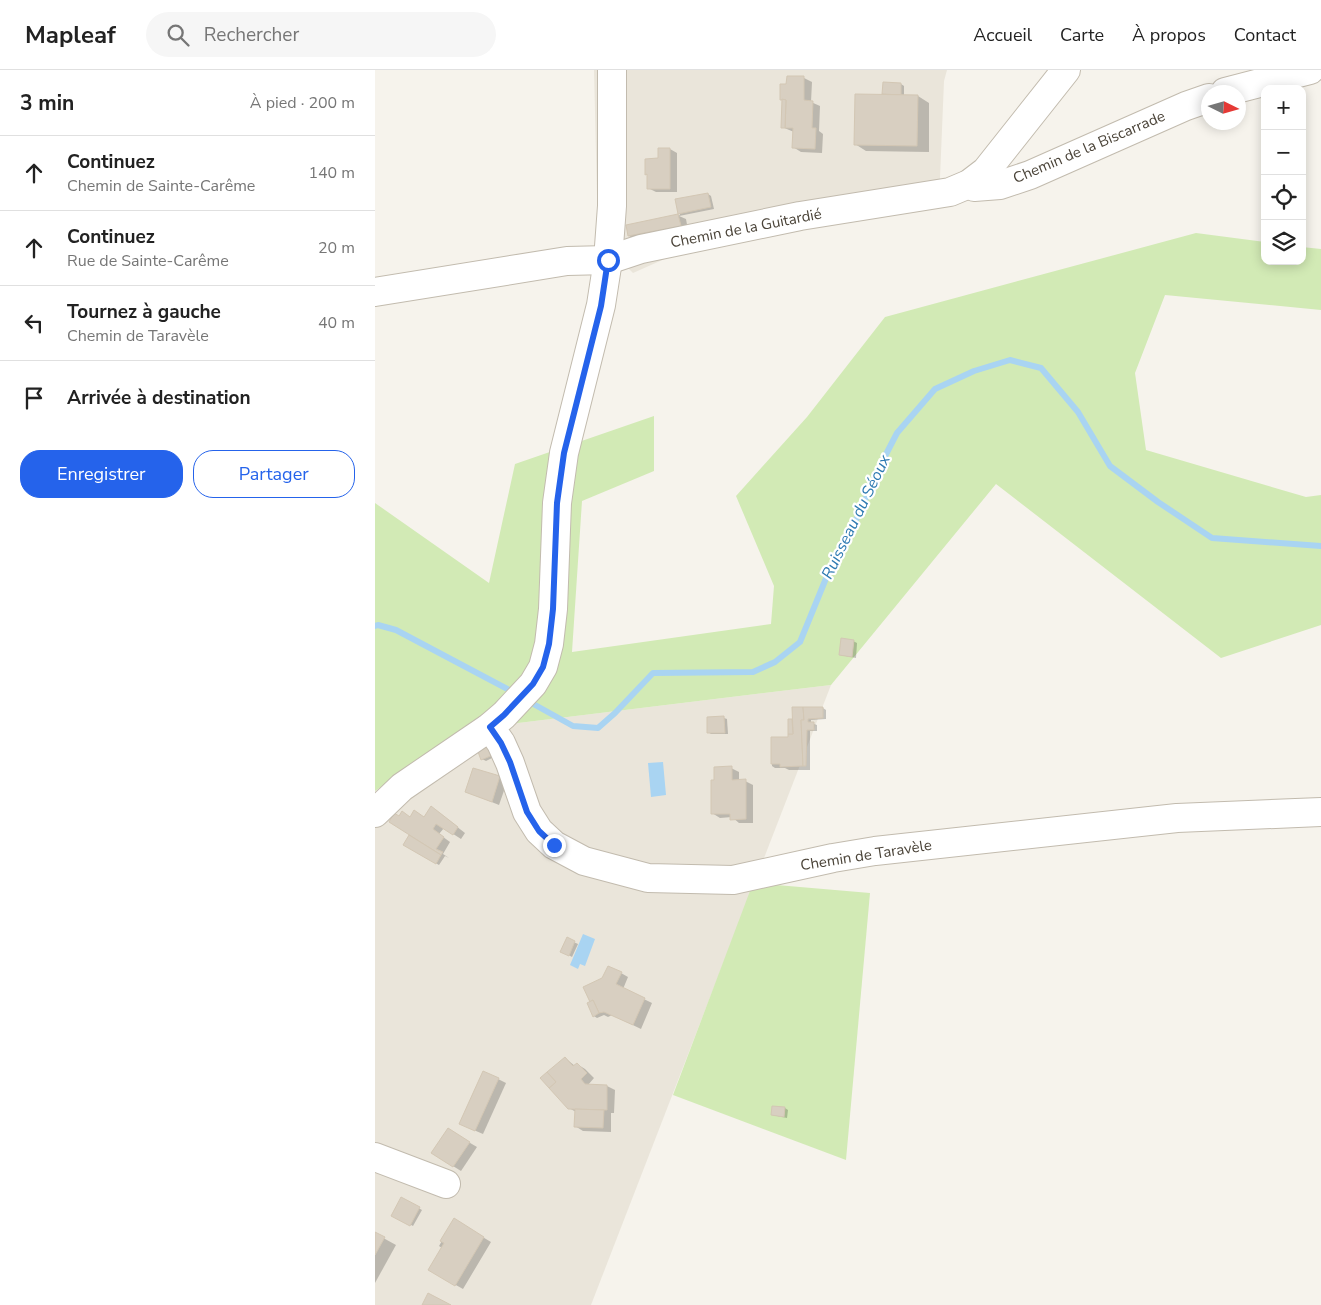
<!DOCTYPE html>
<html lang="fr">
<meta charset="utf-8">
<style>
:root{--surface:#fff;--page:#f6f6f6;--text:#222;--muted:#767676;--line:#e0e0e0;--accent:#2563eb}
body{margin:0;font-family:"Nunito Sans",sans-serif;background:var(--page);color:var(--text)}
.controls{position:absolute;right:15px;top:15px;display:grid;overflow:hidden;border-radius:10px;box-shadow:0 2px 12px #0003}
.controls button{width:45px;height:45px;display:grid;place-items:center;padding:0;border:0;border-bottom:1px solid var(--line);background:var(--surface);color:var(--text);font:25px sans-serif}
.compass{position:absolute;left:826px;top:15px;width:45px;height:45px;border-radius:50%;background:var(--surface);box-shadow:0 2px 12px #0003;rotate:95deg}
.stop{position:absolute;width:15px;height:15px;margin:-11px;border:4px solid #2563eb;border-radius:50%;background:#fff}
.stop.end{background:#2563eb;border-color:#fff;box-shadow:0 1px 5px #0008}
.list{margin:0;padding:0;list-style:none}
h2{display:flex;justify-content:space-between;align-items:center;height:65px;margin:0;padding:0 20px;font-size:21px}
h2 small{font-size:16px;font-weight:400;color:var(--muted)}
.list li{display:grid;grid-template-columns:32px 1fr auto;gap:15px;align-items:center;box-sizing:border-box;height:75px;padding:0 20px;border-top:1px solid var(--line)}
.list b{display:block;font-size:19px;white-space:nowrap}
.list p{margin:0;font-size:16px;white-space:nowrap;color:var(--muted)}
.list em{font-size:16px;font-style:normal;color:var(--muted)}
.actions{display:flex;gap:10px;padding:15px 20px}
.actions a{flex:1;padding:11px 0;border:1px solid var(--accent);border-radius:20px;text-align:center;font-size:18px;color:var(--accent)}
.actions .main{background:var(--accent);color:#fff}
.icon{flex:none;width:28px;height:28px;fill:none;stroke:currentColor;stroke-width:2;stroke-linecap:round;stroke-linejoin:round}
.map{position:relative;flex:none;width:946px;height:1235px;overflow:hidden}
header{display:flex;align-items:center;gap:30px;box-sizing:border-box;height:70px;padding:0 25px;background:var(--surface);border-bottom:1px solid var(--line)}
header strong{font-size:24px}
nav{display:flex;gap:28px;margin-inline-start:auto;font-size:18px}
.search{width:350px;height:45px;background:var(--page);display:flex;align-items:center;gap:12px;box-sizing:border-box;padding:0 18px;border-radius:28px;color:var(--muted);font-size:19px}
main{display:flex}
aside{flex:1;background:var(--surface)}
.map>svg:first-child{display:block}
</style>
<header>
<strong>Mapleaf</strong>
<div class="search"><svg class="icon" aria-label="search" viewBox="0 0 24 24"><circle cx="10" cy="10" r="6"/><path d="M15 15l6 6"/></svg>Rechercher</div>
<nav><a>Accueil</a><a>Carte</a><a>À propos</a><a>Contact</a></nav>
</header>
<main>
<aside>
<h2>3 min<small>À pied · 200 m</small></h2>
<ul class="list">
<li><svg class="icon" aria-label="ahead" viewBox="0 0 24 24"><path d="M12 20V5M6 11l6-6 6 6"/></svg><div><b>Continuez</b><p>Chemin de Sainte-Carême</p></div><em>140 m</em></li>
<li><svg class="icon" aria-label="ahead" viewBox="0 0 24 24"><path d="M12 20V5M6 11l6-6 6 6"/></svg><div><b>Continuez</b><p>Rue de Sainte-Carême</p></div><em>20 m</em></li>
<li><svg class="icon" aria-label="left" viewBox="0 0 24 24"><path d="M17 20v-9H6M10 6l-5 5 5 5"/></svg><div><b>Tournez à gauche</b><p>Chemin de Taravèle</p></div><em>40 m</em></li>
<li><svg class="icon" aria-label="arrive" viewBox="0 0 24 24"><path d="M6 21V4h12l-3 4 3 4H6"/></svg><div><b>Arrivée à destination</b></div></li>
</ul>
<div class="actions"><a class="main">Enregistrer</a><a>Partager</a></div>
</aside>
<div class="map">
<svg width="946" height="1235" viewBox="0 0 946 1235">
<rect width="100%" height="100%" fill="#f6f3ec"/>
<g fill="#eae5da">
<polygon points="219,0 572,0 569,11 564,132 294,187 258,203 223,168"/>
<polygon points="456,615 216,1235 0,1235 0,721 93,659"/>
</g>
<g fill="#d2eab5">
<polygon points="821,163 890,172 890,191 927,191 927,177 946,179 946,240 790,225 760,303 771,380 931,427 946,425 946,555 846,588 621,414 456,615 93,659 0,721 0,433 114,513 140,394 279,346 279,401 207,431 197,582 396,554 399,516 361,426 432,347 510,247"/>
<polygon points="378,813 495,823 471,1090 298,1025"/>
</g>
<g fill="#a9d4f2">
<polygon points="288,692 291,725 276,727 273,693"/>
<polygon points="208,864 220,869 210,896 205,894 203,899 195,895"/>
</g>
<g fill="#0003">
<polygon points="413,7 429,8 437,12 436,32 445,36 444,61 448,64 447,83 426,82 418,77 419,62 407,57"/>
<polygon points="526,14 529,16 529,26 543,26 554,33 554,82 491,81 480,74 513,26 509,24"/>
<polygon points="295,79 302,83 302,122 281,122 273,118 274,106 271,104"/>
<polygon points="333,124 336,126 339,139 304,146 311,149 313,160 262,170 254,166 253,156 305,145 302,130"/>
<polygon points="478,571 482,573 481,588 465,585"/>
<polygon points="448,638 451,640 451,649 436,650 436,653 442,655 442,661 435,661 435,700 414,700 410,698 400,698 397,696 397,669 414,669 414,650 418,650"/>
<polygon points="349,648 352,649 353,664 336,664 333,662"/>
<polygon points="103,680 121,686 111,691 107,689"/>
<polygon points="356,698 364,702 364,711 370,711 378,715 378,753 364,753 357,747 345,748 337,743"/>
<polygon points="124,707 132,712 124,735 92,722"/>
<polygon points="63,742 90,763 86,769 69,758 64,764 75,772 68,784 74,788 70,786 64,795 30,775 64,785 65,783 24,747 49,748"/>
<polygon points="192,869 203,874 197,887 187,881"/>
<polygon points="246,903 253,907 248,919 277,933 266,959 237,945 233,947 229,945 222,948 219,946"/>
<polygon points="190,988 200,996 202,994 210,999 219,1008 213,1015 232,1016 240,1020 239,1043 236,1043 236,1062 208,1061 200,1056 201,1042 194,1038"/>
<polygon points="123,1009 131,1013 108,1064 94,1058"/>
<polygon points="410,1038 413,1040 412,1048 397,1045"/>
<polygon points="73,1060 102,1077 86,1101 78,1096"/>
<polygon points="27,1129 47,1140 38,1156 18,1145"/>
<polygon points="79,1150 116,1172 88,1219 54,1200 67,1178 64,1176"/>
<polygon points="1,1164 21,1175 0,1213 0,1165"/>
</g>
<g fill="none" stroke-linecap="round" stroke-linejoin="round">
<g stroke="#a9d4f2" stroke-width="6">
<polyline points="0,556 3,555 21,560 140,623"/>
<polyline points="153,631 198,656 223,658 240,643 278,603 378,602 400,592 425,572 454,501 469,477 506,394 522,363 560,319 599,301 635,290 666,298 703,342 735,396 783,432 837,468 946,476"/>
</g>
</g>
<g fill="#d8cfc1" stroke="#d3c7b4">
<polygon points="412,6 429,6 429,30 438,31 437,58 441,58 440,79 417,78 418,58 410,58 411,30 405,30 405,14 411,14"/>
<polygon points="508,12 526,13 526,25 507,24"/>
<polygon points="480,24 543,25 542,76 479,75"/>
<polygon points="407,29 411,30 410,58 406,58"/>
<polygon points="283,78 295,78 295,119 272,119 272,104 270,105 270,89 283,88"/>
<polygon points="333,123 336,137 303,144 300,129"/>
<polygon points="303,144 306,156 253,166 251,155"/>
<polygon points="466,568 479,570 477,587 464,585"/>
<polygon points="417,637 428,637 429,650 426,650 428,696 405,697 405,694 396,694 396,667 413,667 413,664 418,664"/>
<polygon points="428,637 448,637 448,648 433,649 433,652 439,652 439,660 432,660 431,696 428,696 426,650 429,650"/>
<polygon points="349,646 350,663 332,663 332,647"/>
<polygon points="413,649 417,649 418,664 413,664"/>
<polygon points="114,671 118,685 106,690 102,679"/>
<polygon points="357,696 357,710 371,709 371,749 355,750 355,744 336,744 336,710 339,710 339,697"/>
<polygon points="98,698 125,706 117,732 90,722"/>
<polygon points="56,736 83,757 78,765 61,754 58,759 69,767 61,779 68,782 66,785 14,752 19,743 24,746 27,741 35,747 39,740 49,747"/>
<polygon points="34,765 66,785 61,794 28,775"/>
<polygon points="192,867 200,871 194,886 185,882"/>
<polygon points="233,896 247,902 241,914 270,928 258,955 229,942 224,943 218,930 215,932 208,917 227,908"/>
<polygon points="218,930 224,943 218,947 212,933"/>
<polygon points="190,987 198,996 202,993 212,1003 206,1009 210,1014 232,1015 232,1040 193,1039 174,1018 181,1012 172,1002"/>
<polygon points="108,1001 124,1008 100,1061 84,1054"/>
<polygon points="172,1002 181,1012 174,1018 165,1008"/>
<polygon points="397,1036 410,1037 409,1047 396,1045"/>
<polygon points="200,1039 229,1040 228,1058 199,1057"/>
<polygon points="73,1058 95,1072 78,1097 56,1083"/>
<polygon points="26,1127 45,1137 35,1156 16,1146"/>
<polygon points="79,1148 109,1167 80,1216 53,1200 69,1173 65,1171"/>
<polygon points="0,1162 10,1167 0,1185"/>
<polygon points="53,1223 76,1235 47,1235"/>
</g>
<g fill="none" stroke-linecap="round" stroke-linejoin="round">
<g stroke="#c2bbae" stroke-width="30">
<g id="minor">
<polyline points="850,22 935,0"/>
<polyline points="594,114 599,117 625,115 655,105 811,36 834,28"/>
<polyline points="0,222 192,191 233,190 266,179 425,146 575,122 594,114 611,101 691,0"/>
<polyline points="115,657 126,673 135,693 152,742 164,761 179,775 209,791 273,808 358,810 458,788 500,781 802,748 946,742"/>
<polyline points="0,743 27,717 115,657 129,645 158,614 168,597 174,574 178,539 182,433 189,383 226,235 233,190 237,136 237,0"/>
<polyline points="0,1087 71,1114"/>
</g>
</g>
<use href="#minor" stroke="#fff" stroke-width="28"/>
</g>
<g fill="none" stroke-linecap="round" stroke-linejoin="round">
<polyline stroke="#2563eb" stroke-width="6" points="179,775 164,761 152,742 135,692 126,673 115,657 129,645 158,614 168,597 174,574 178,539 182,433 189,383 226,236 233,190"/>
</g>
<g text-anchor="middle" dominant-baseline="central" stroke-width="4.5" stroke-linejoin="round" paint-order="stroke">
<g font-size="15" fill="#4b4439" stroke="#fff">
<text transform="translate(714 77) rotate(-23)">Chemin de la Biscarrade</text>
<text transform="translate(371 158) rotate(-11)">Chemin de la Guitardié</text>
<text transform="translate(491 785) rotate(-9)">Chemin de Taravèle</text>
</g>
<g font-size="16" font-style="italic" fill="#2e7ab2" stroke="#fff">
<text transform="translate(481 447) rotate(-64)">Ruisseau du Séoux</text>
</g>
</g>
</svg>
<div class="controls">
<button>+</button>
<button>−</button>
<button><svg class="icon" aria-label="locate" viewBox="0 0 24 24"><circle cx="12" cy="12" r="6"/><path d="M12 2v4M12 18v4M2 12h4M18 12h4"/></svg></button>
<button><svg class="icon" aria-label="layers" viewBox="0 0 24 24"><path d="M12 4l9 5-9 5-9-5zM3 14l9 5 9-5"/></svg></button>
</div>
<svg class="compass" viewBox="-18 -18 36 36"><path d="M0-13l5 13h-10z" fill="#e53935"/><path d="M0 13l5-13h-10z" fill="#767676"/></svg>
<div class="stop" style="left:233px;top:190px"></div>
<div class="stop end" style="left:179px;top:775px"></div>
</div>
</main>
